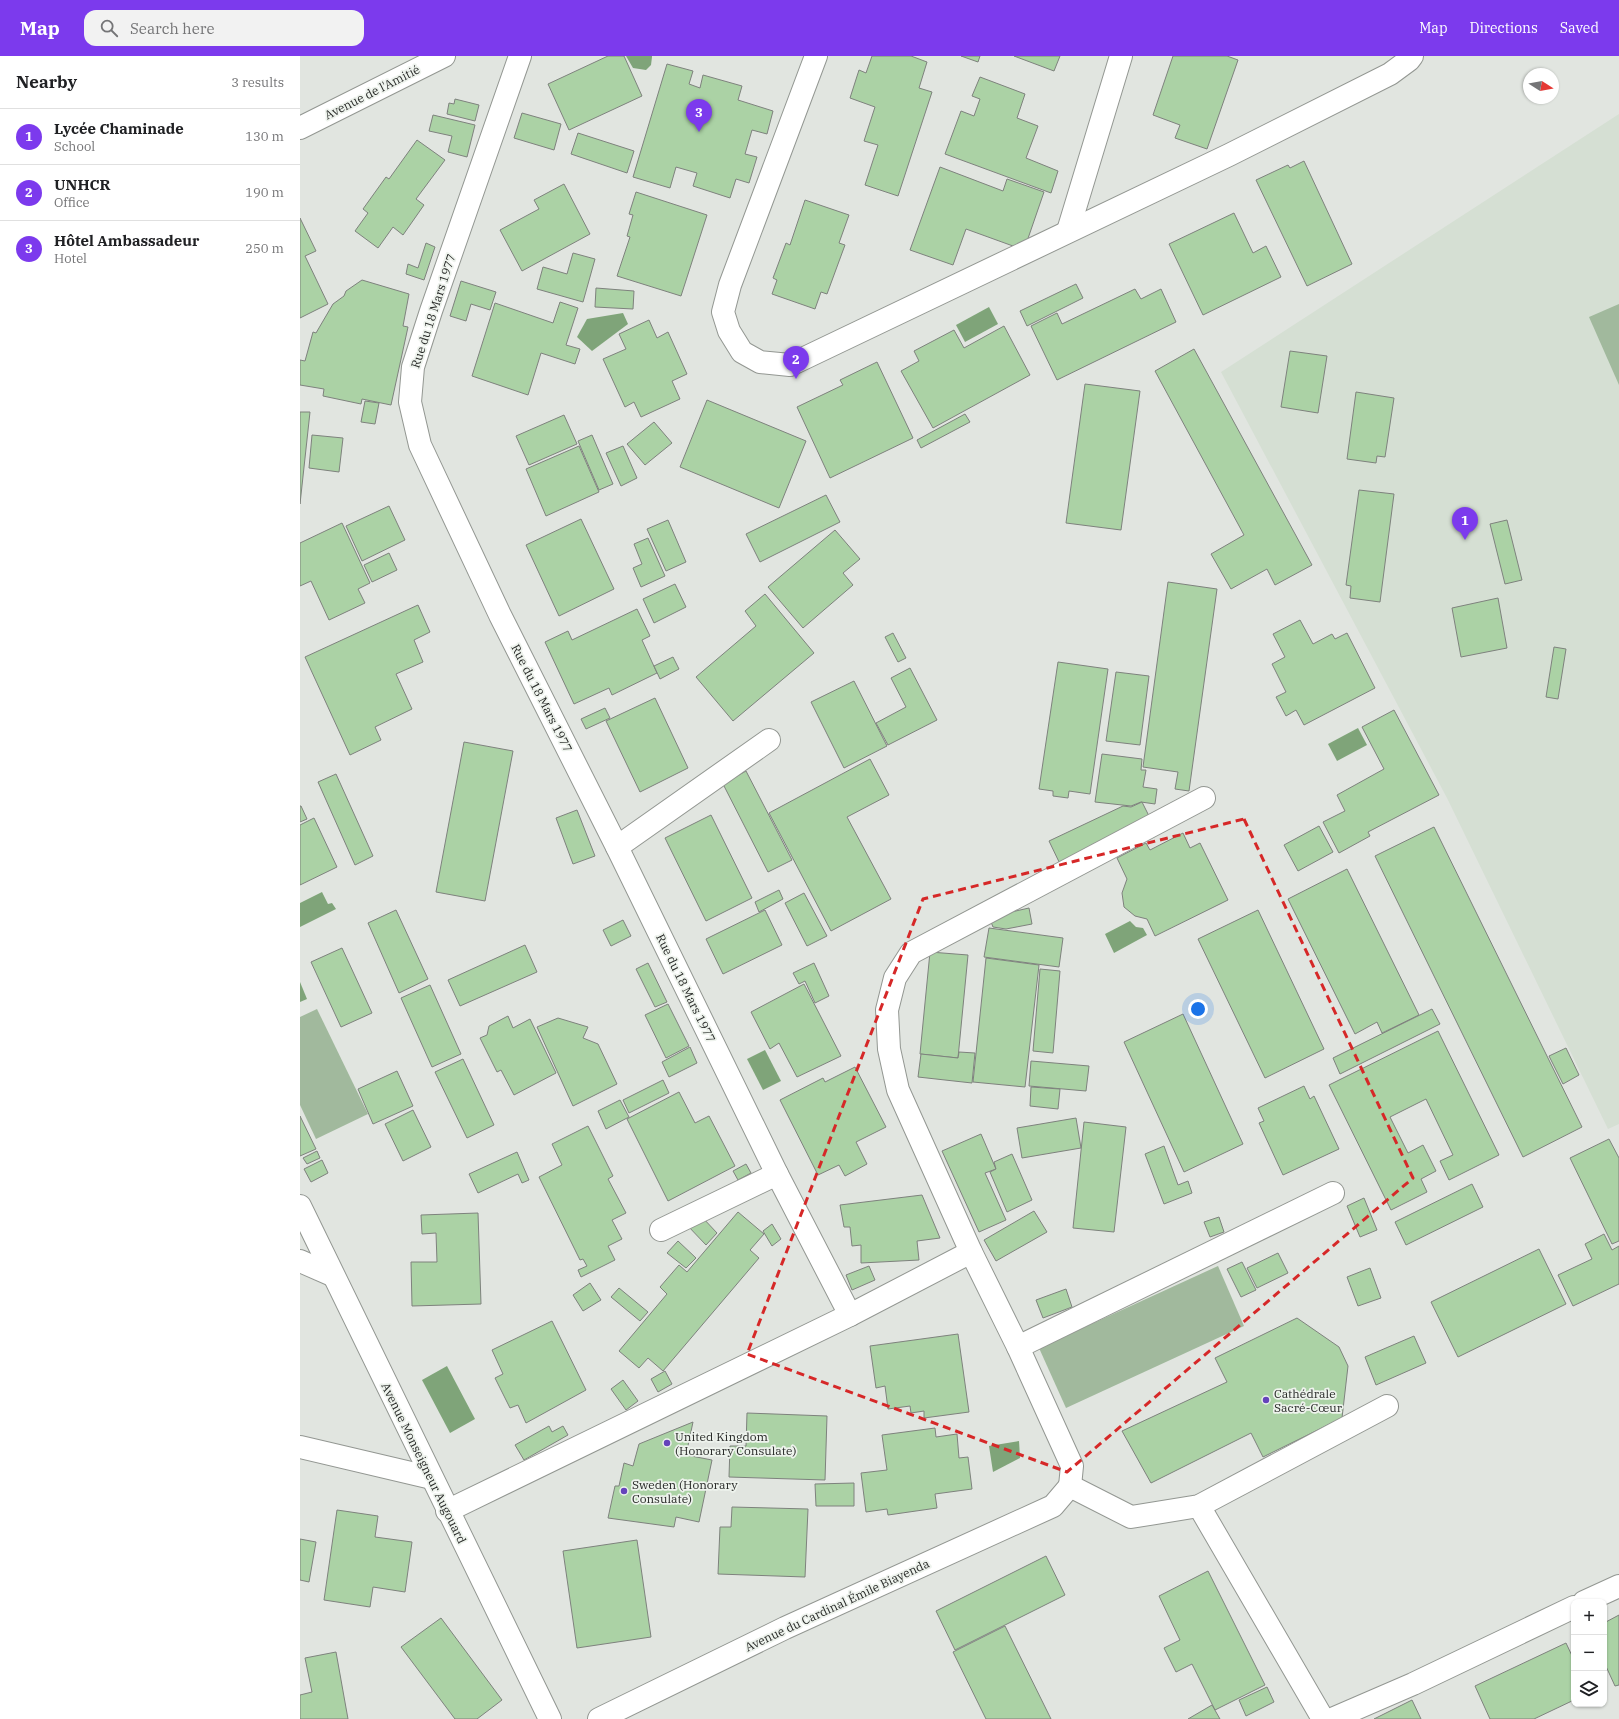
<!DOCTYPE html>
<meta charset="utf-8">
<style>
:root{--surface:#fff;--page:#f2f2f2;--text:#202124;--muted:#757577;--line:#e0e0e0;--accent:#7c3aed}
body{margin:0;font-family:"IBM Plex Serif",serif;background:var(--page);color:var(--text)}
.controls{position:absolute;right:12px;bottom:12px;display:grid;overflow:hidden;border-radius:8px;box-shadow:0 1px 3px #0004}
.controls button{width:36px;height:36px;display:grid;place-items:center;padding:0;border:0;border-bottom:1px solid var(--line);background:var(--surface);color:var(--text);font:20px sans-serif}
.compass{position:absolute;left:1223px;top:12px;width:36px;height:36px;border-radius:50%;background:var(--surface);box-shadow:0 1px 3px #0004;rotate:101deg}
.you{position:absolute;left:898px;top:953px;width:14px;height:14px;margin:-10px;border:3px solid #fff;border-radius:50%;background:#1a73e8;box-shadow:0 0 0 6px #1a73e833}
.badge{display:grid;place-items:center;width:26px;height:26px;border-radius:50%;background:var(--accent);color:#fff;font-size:13px;font-weight:700}
.pin{position:absolute;translate:-50% -33px;filter:drop-shadow(0 1px 2px #0008)}
.pin::after{content:'';position:absolute;top:21px;width:14px;height:12px;background:inherit;clip-path:polygon(0 0,100% 0,50% 100%)}
.list{margin:0;padding:0;list-style:none}
h2{display:flex;justify-content:space-between;align-items:center;height:52px;margin:0;padding:0 16px;font-size:17px}
h2 small{font-size:13px;font-weight:400;color:var(--muted)}
.list li{display:grid;grid-template-columns:26px 1fr auto;gap:12px;align-items:center;box-sizing:border-box;height:56px;padding:0 16px;border-top:1px solid var(--line)}
.list b{display:block;font-size:15px;white-space:nowrap}
.list p{margin:0;font-size:13px;white-space:nowrap;color:var(--muted)}
.list em{font-size:13px;font-style:normal;color:var(--muted)}
.icon{flex:none;width:22px;height:22px;fill:none;stroke:currentColor;stroke-width:2;stroke-linecap:round;stroke-linejoin:round}
.map{position:relative;flex:none;width:1319px;height:1663px;overflow:hidden}
header{display:flex;align-items:center;gap:24px;box-sizing:border-box;height:56px;padding:0 20px;background:var(--accent);color:#fff}
header strong{font-size:19px}
nav{display:flex;gap:22px;margin-inline-start:auto;font-size:14px}
.search{width:280px;height:36px;background:var(--page);display:flex;align-items:center;gap:10px;box-sizing:border-box;padding:0 14px;border-radius:12px;color:var(--muted);font-size:15px}
main{display:flex}
aside{flex:1;background:var(--surface)}
.map>svg:first-child{display:block}
</style>
<header>
<strong>Map</strong>
<div class="search"><svg class="icon" aria-label="search" viewBox="0 0 24 24"><circle cx="10" cy="10" r="6"/><path d="M15 15l6 6"/></svg>Search here</div>
<nav><a>Map</a><a>Directions</a><a>Saved</a></nav>
</header>
<main>
<aside>
<h2>Nearby<small>3 results</small></h2>
<ul class="list">
<li><span class="badge">1</span><div><b>Lycée Chaminade</b><p>School</p></div><em>130 m</em></li>
<li><span class="badge">2</span><div><b>UNHCR</b><p>Office</p></div><em>190 m</em></li>
<li><span class="badge">3</span><div><b>Hôtel Ambassadeur</b><p>Hotel</p></div><em>250 m</em></li>
</ul>
</aside>
<div class="map">
<svg width="1319" height="1663" viewBox="0 0 1319 1663">
<rect width="100%" height="100%" fill="#e1e5e0"/>
<polygon fill="#d5dfd3" points="1319,58 1319,1068 1308,1073 1147,742 921,316"/>
<g fill="#a1b99d">
<polygon points="1319,248 1319,329 1289,261"/>
<polygon points="17,953 68,1058 16,1083 0,1049 0,961"/>
<polygon points="918,1210 944,1270 766,1352 739,1292"/>
</g>
<g fill="#7fa479">
<polygon points="326,0 352,0 352,1 351,9 346,14 333,12"/>
<polygon points="689,251 698,268 665,286 656,269"/>
<polygon points="323,257 328,268 292,295 277,281 287,263"/>
<polygon points="1058,672 1067,689 1037,705 1028,688"/>
<polygon points="22,836 28,848 32,847 36,853 0,871 0,847"/>
<polygon points="830,865 836,871 843,872 847,879 814,897 805,878"/>
<polygon points="0,926 7,943 0,946"/>
<polygon points="465,994 481,1025 463,1034 447,1003"/>
<polygon points="147,1310 175,1363 150,1377 122,1324"/>
<polygon points="719,1385 720,1402 693,1416 689,1390"/>
</g>
<g fill="#abd2a5" stroke="#7e827d">
<polygon points="308,0 324,0 342,40 269,74 248,28"/>
<polygon points="572,0 611,0 627,6 619,32 632,36 598,140 565,129 578,89 564,85 575,51 550,42 559,14 566,17"/>
<polygon points="661,0 680,0 678,6"/>
<polygon points="714,0 760,0 754,15"/>
<polygon points="873,0 927,0 938,4 907,93 875,82 880,69 853,59"/>
<polygon points="367,8 393,15 389,28 400,32 403,19 442,30 438,44 473,55 467,78 452,74 445,98 457,101 449,127 436,123 430,142 393,130 397,117 376,111 370,132 333,121"/>
<polygon points="680,21 725,38 717,62 738,70 726,102 758,115 751,137 645,98 661,55 674,60 680,43 672,40"/>
<polygon points="155,43 179,49 175,65 147,58 149,47 154,48"/>
<polygon points="222,57 261,68 254,94 214,82"/>
<polygon points="133,59 175,69 167,101 148,96 152,80 129,75"/>
<polygon points="278,77 334,95 327,117 271,98"/>
<polygon points="117,84 145,104 116,143 124,149 103,179 93,171 78,192 55,175 68,157 63,153 86,121 89,123"/>
<polygon points="1004,105 1052,208 1007,230 956,124 988,109 990,112"/>
<polygon points="640,111 703,135 707,123 744,136 724,194 666,173 653,209 610,194"/>
<polygon points="264,128 290,178 222,215 200,174 239,153 234,144"/>
<polygon points="336,136 407,159 381,240 317,220 330,181 327,180 333,159 329,158"/>
<polygon points="505,144 549,159 539,187 545,189 527,238 521,236 515,253 472,238 477,224 473,222 486,187 490,189"/>
<polygon points="934,157 953,197 966,190 981,221 903,259 869,188"/>
<polygon points="0,162 16,195 5,200 28,248 0,262"/>
<polygon points="126,187 135,191 124,224 106,218 108,208 118,212"/>
<polygon points="273,197 295,203 283,246 237,233 243,211 267,218"/>
<polygon points="62,224 109,238 103,270 108,271 91,349 62,343 61,348 23,340 24,333 0,329 0,304 5,305 13,276 16,277 33,248 44,240 46,235"/>
<polygon points="161,225 196,236 190,254 171,248 166,265 150,260"/>
<polygon points="776,228 783,242 727,270 720,255"/>
<polygon points="296,232 334,235 333,253 295,251"/>
<polygon points="835,233 841,243 861,233 876,266 757,324 731,270 757,257 762,268"/>
<polygon points="260,246 278,252 266,289 280,293 275,308 241,297 228,339 172,320 195,247 253,267"/>
<polygon points="349,264 357,282 368,276 387,318 372,325 380,343 341,361 334,346 325,351 303,303 326,293 319,278"/>
<polygon points="704,270 730,319 633,372 601,315 619,305 614,295 654,274 664,292"/>
<polygon points="894,293 1012,509 975,529 967,513 931,533 911,498 944,479 855,315"/>
<polygon points="990,295 1027,300 1018,357 981,351"/>
<polygon points="577,306 613,382 530,422 497,351 543,329 540,324"/>
<polygon points="785,328 840,335 821,474 766,467"/>
<polygon points="1056,336 1094,342 1085,401 1077,400 1076,407 1047,403"/>
<polygon points="407,344 506,385 479,452 380,411"/>
<polygon points="65,345 79,347 75,368 61,366"/>
<polygon points="0,356 10,356 0,448"/>
<polygon points="665,358 670,366 621,392 617,384"/>
<polygon points="264,359 277,388 229,409 216,380"/>
<polygon points="354,366 372,387 345,409 327,388"/>
<polygon points="12,379 43,382 39,416 9,412"/>
<polygon points="292,379 313,428 299,434 278,385"/>
<polygon points="279,390 299,436 246,460 226,413"/>
<polygon points="323,390 337,422 321,430 306,397"/>
<polygon points="1059,434 1094,438 1080,546 1050,542 1051,530 1046,529"/>
<polygon points="526,439 540,466 460,506 446,478"/>
<polygon points="89,450 105,484 62,505 46,470"/>
<polygon points="281,463 314,533 259,560 226,489"/>
<polygon points="368,464 386,506 366,515 347,473"/>
<polygon points="1207,464 1222,524 1205,528 1190,468"/>
<polygon points="42,467 70,527 58,533 65,547 29,564 11,525 0,530 0,487"/>
<polygon points="535,474 560,503 543,517 553,529 503,572 468,531"/>
<polygon points="348,482 365,520 341,531 333,512 342,508 334,488"/>
<polygon points="89,497 97,514 72,526 64,509"/>
<polygon points="868,526 917,533 889,735 875,733 878,716 843,711"/>
<polygon points="375,528 386,551 354,567 343,543"/>
<polygon points="465,538 514,597 433,665 396,621 456,570 445,555"/>
<polygon points="1198,542 1207,592 1161,601 1152,552"/>
<polygon points="118,549 130,576 114,584 123,606 96,618 112,653 75,671 81,684 50,699 5,601"/>
<polygon points="337,553 350,580 342,584 357,617 312,639 309,632 274,648 245,586 268,575 272,584"/>
<polygon points="1000,564 1013,588 1032,578 1035,583 1047,577 1075,632 1004,669 996,654 986,660 976,641 986,636 972,608 985,601 973,578"/>
<polygon points="593,577 606,602 598,606 585,581"/>
<polygon points="1254,591 1266,593 1258,643 1246,641"/>
<polygon points="373,601 379,613 360,623 354,610"/>
<polygon points="758,606 808,613 790,738 769,735 768,742 753,740 753,735 739,733"/>
<polygon points="610,612 637,664 588,689 576,667 606,651 591,622"/>
<polygon points="816,616 849,620 840,689 806,685"/>
<polygon points="554,625 587,690 544,712 511,646"/>
<polygon points="355,642 388,712 340,736 306,665"/>
<polygon points="305,652 310,662 286,673 281,663"/>
<polygon points="1094,654 1139,739 1068,776 1070,780 1039,797 1023,766 1045,755 1037,739 1084,713 1062,671"/>
<polygon points="164,686 213,695 185,845 136,836"/>
<polygon points="802,698 842,703 841,714 846,714 843,731 857,733 855,748 841,746 831,750 795,746"/>
<polygon points="570,703 589,739 547,761 591,843 531,875 469,757"/>
<polygon points="446,715 492,804 468,816 423,728"/>
<polygon points="36,718 73,800 55,809 18,726"/>
<polygon points="842,746 852,766 761,810 749,785 823,750 831,751"/>
<polygon points="0,750 1,750 7,763 0,766"/>
<polygon points="277,754 295,800 273,808 256,762"/>
<polygon points="411,759 452,842 406,865 365,782"/>
<polygon points="14,762 37,811 0,829 0,769"/>
<polygon points="1019,770 1033,796 998,815 984,789"/>
<polygon points="1134,771 1282,1071 1223,1101 1075,800"/>
<polygon points="883,777 890,792 900,787 928,844 855,880 847,863 835,860 824,851 822,837 827,823 817,802 846,787 850,794"/>
<polygon points="1047,813 1119,959 1082,977 1077,966 1055,978 988,843"/>
<polygon points="479,834 483,843 459,856 455,846"/>
<polygon points="504,837 527,880 507,890 485,847"/>
<polygon points="729,852 732,868 706,873 693,871 689,861"/>
<polygon points="96,854 128,923 99,937 68,867"/>
<polygon points="465,854 482,889 423,918 406,883"/>
<polygon points="958,854 1024,993 965,1022 898,883"/>
<polygon points="323,864 331,880 311,890 303,874"/>
<polygon points="689,872 763,882 759,911 684,901"/>
<polygon points="225,889 237,916 160,950 148,924"/>
<polygon points="42,892 72,957 41,971 11,906"/>
<polygon points="630,896 668,899 658,1002 620,998"/>
<polygon points="686,902 739,909 725,1031 673,1026"/>
<polygon points="348,907 367,946 355,951 336,913"/>
<polygon points="514,907 529,940 515,947 505,925 499,928 493,917"/>
<polygon points="740,913 760,915 753,997 733,995"/>
<polygon points="504,928 541,1000 497,1021 479,987 470,993 451,956"/>
<polygon points="130,929 161,998 132,1011 101,942"/>
<polygon points="368,948 389,990 366,1002 345,959"/>
<polygon points="1132,953 1140,968 1040,1018 1033,1002"/>
<polygon points="883,958 943,1088 884,1116 824,986"/>
<polygon points="208,960 213,972 230,963 256,1017 214,1039 201,1014 197,1016 180,982 187,979 189,970"/>
<polygon points="258,962 288,971 283,982 298,988 317,1028 273,1050 237,971"/>
<polygon points="1138,975 1199,1099 1149,1124 1140,1105 1153,1099 1126,1043 1090,1061 1108,1097 1123,1089 1136,1115 1121,1123 1127,1136 1091,1154 1029,1029"/>
<polygon points="390,991 397,1007 369,1021 362,1006"/>
<polygon points="1266,992 1279,1019 1263,1028 1249,1000"/>
<polygon points="659,996 675,997 672,1027 618,1021 621,998 658,1002"/>
<polygon points="163,1003 194,1069 167,1082 135,1016"/>
<polygon points="731,1005 789,1010 786,1035 729,1030"/>
<polygon points="555,1011 586,1071 556,1086 567,1108 545,1120 539,1109 518,1119 480,1044 523,1022 525,1026"/>
<polygon points="97,1015 113,1050 73,1068 58,1033"/>
<polygon points="363,1024 369,1037 329,1057 323,1044"/>
<polygon points="1004,1030 1010,1043 1014,1040 1039,1093 983,1119 959,1067 964,1065 958,1052"/>
<polygon points="731,1031 760,1033 758,1053 730,1050"/>
<polygon points="379,1036 395,1067 409,1060 435,1110 368,1145 327,1063"/>
<polygon points="320,1044 329,1061 306,1073 298,1055"/>
<polygon points="113,1054 131,1091 103,1105 85,1068"/>
<polygon points="0,1060 16,1093 0,1100"/>
<polygon points="776,1062 781,1092 722,1102 717,1072"/>
<polygon points="784,1066 826,1071 814,1176 773,1172"/>
<polygon points="288,1070 313,1120 308,1123 326,1157 312,1164 322,1183 308,1190 315,1204 281,1221 278,1214 287,1210 283,1203 280,1204 239,1121 262,1109 252,1088"/>
<polygon points="681,1078 696,1113 685,1117 706,1164 679,1176 642,1095"/>
<polygon points="1309,1083 1319,1102 1319,1185 1312,1188 1270,1102"/>
<polygon points="864,1090 878,1129 888,1125 892,1137 864,1148 845,1098"/>
<polygon points="17,1095 20,1102 7,1108 3,1102"/>
<polygon points="217,1096 229,1124 222,1127 218,1118 178,1137 169,1118"/>
<polygon points="712,1098 732,1144 707,1156 690,1116 696,1113 694,1106"/>
<polygon points="22,1104 28,1117 11,1126 4,1113"/>
<polygon points="446,1108 451,1117 438,1124 433,1115"/>
<polygon points="1172,1128 1183,1151 1106,1189 1095,1166"/>
<polygon points="622,1139 640,1182 617,1185 619,1204 561,1207 561,1189 552,1190 550,1171 544,1171 540,1149"/>
<polygon points="1064,1142 1077,1174 1060,1181 1047,1150"/>
<polygon points="734,1155 747,1176 696,1205 684,1184"/>
<polygon points="438,1156 464,1178 450,1194 459,1202 363,1315 348,1302 339,1312 319,1295 367,1238 360,1231 379,1209 387,1216"/>
<polygon points="178,1157 181,1248 112,1250 111,1206 137,1206 136,1177 122,1178 121,1159"/>
<polygon points="402,1161 417,1177 406,1189 387,1169"/>
<polygon points="919,1161 924,1176 910,1181 904,1166"/>
<polygon points="472,1168 481,1183 472,1190 463,1175"/>
<polygon points="1304,1178 1312,1194 1319,1190 1319,1228 1273,1250 1258,1219 1292,1203 1285,1188"/>
<polygon points="378,1185 396,1202 386,1212 367,1197"/>
<polygon points="1239,1193 1266,1248 1158,1301 1131,1246"/>
<polygon points="978,1197 988,1217 957,1232 947,1212"/>
<polygon points="942,1206 956,1234 941,1241 927,1213"/>
<polygon points="569,1210 575,1224 552,1234 546,1219"/>
<polygon points="1070,1212 1081,1242 1058,1250 1047,1221"/>
<polygon points="290,1227 301,1244 283,1255 273,1239"/>
<polygon points="319,1232 348,1256 340,1265 311,1241"/>
<polygon points="766,1233 772,1251 743,1262 736,1244"/>
<polygon points="997,1262 1039,1291 1048,1310 1042,1362 963,1401 951,1377 851,1427 822,1375 927,1326 915,1302"/>
<polygon points="252,1265 286,1334 226,1367 218,1349 210,1352 195,1322 203,1318 192,1294"/>
<polygon points="658,1278 669,1356 624,1362 624,1355 611,1357 610,1350 588,1353 585,1330 576,1332 570,1290"/>
<polygon points="1114,1280 1126,1307 1076,1329 1065,1301"/>
<polygon points="365,1315 372,1328 358,1336 351,1323"/>
<polygon points="323,1324 338,1345 326,1354 311,1333"/>
<polygon points="447,1357 527,1360 525,1424 429,1421 430,1390 446,1390"/>
<polygon points="393,1366 386,1399 412,1404 399,1466 376,1461 374,1471 308,1462 315,1430 319,1430 324,1407 333,1410 339,1388"/>
<polygon points="249,1370 252,1376 263,1370 268,1379 224,1404 215,1389"/>
<polygon points="635,1372 636,1381 657,1378 659,1402 668,1401 672,1433 635,1438 637,1452 588,1459 587,1453 566,1456 561,1417 587,1414 582,1379"/>
<polygon points="554,1427 554,1450 516,1450 515,1428"/>
<polygon points="432,1451 508,1453 505,1521 418,1518 420,1471 431,1471"/>
<polygon points="37,1454 78,1460 75,1481 112,1486 105,1536 73,1531 70,1551 24,1544"/>
<polygon points="0,1483 16,1486 9,1526 0,1524"/>
<polygon points="337,1484 351,1581 277,1592 263,1495"/>
<polygon points="746,1500 765,1539 655,1594 636,1555"/>
<polygon points="908,1515 965,1629 915,1654 892,1608 876,1616 864,1592 880,1584 859,1540"/>
<polygon points="1319,1559 1319,1629 1315,1630 1304,1606 1304,1567"/>
<polygon points="141,1562 202,1644 177,1663 155,1663 101,1591"/>
<polygon points="705,1570 751,1663 686,1663 653,1596"/>
<polygon points="1266,1587 1274,1604 1274,1644 1234,1663 1190,1663 1175,1630"/>
<polygon points="36,1596 48,1663 0,1663 0,1639 12,1636 5,1602"/>
<polygon points="967,1631 974,1646 946,1660 939,1644"/>
<polygon points="1112,1644 1121,1663 1074,1663"/>
<polygon points="912,1649 920,1663 888,1663"/>
</g>
<g fill="none" stroke-linecap="round" stroke-linejoin="round">
<g stroke="#939792" stroke-width="24">
<g id="minor">
<polyline points="220,0 131,255 113,311 110,346 120,389 200,559 317,791 477,1118 550,1259"/>
<polyline points="516,0 430,229 423,256 429,275 442,296 460,306 490,309 929,99 1090,18 1109,4 1112,0"/>
<polyline points="0,72 144,0"/>
<polyline points="768,175 821,0"/>
<polyline points="317,791 469,684"/>
<polyline points="0,1150 250,1663"/>
<polyline points="361,1174 477,1118"/>
<polyline points="0,1205 32,1219"/>
<polyline points="718,1291 1033,1137"/>
<polyline points="0,1391 132,1422"/>
<polyline points="770,1430 772,1410 718,1291 671,1196 598,1034 589,993 587,954 595,922 611,897 904,742"/>
<polyline points="770,1430 831,1461 899,1450 1087,1350"/>
<polyline points="899,1450 1023,1663"/>
<polyline points="147,1455 550,1259 671,1196"/>
<polyline points="1284,1546 1319,1530"/>
<polyline points="299,1663 485,1572 753,1450 770,1430"/>
<polyline points="1032,1663 1113,1628 1274,1551"/>
</g>
</g>
<use href="#minor" stroke="#fff" stroke-width="22"/>
</g>
<path fill="none" stroke="#d62828" stroke-width="3" stroke-dasharray="8 5" stroke-linejoin="round" d="M944 763 1113 1122 767 1416 447 1298 623 843Z"/>
<g fill="#6543bb" stroke="#eef3ed" stroke-width="1.5">
<circle cx="966" cy="1344" r="4"/>
<circle cx="367" cy="1387" r="4"/>
<circle cx="324" cy="1435" r="4"/>
</g>
<g text-anchor="middle" dominant-baseline="central" stroke-width="3.5" stroke-linejoin="round" paint-order="stroke">
<g font-size="12" fill="#272927" stroke="#eef3ed">
<text transform="translate(72 36) rotate(-27)">Avenue de l'Amitié</text>
<text transform="translate(133 255) rotate(-72)">Rue du 18 Mars 1977</text>
<text transform="translate(242 642) rotate(63)">Rue du 18 Mars 1977</text>
<text transform="translate(386 932) rotate(64)">Rue du 18 Mars 1977</text>
<text transform="translate(124 1407) rotate(64)">Avenue Monseigneur Augouard</text>
<text transform="translate(537 1549) rotate(-25)">Avenue du Cardinal Émile Biayenda</text>
</g>
<g font-size="12" fill="#272927" stroke="#eef3ed" text-anchor="start">
<text x="974" y="1337">Cathédrale<tspan x="974" dy="14">Sacré-Cœur</tspan></text>
<text x="375" y="1380">United Kingdom<tspan x="375" dy="14">(Honorary Consulate)</tspan></text>
<text x="332" y="1428">Sweden (Honorary<tspan x="332" dy="14">Consulate)</tspan></text>
</g>
</g>
</svg>
<div class="controls">
<button>+</button>
<button>−</button>
<button><svg class="icon" aria-label="layers" viewBox="0 0 24 24"><path d="M12 4l9 5-9 5-9-5zM3 14l9 5 9-5"/></svg></button>
</div>
<svg class="compass" viewBox="-18 -18 36 36"><path d="M0-13l5 13h-10z" fill="#e53935"/><path d="M0 13l5-13h-10z" fill="#757577"/></svg>
<div class="you"></div>
<div class="pin badge" style="left:1165px;top:484px">1</div>
<div class="pin badge" style="left:496px;top:323px">2</div>
<div class="pin badge" style="left:399px;top:76px">3</div>
</div>
</main>
